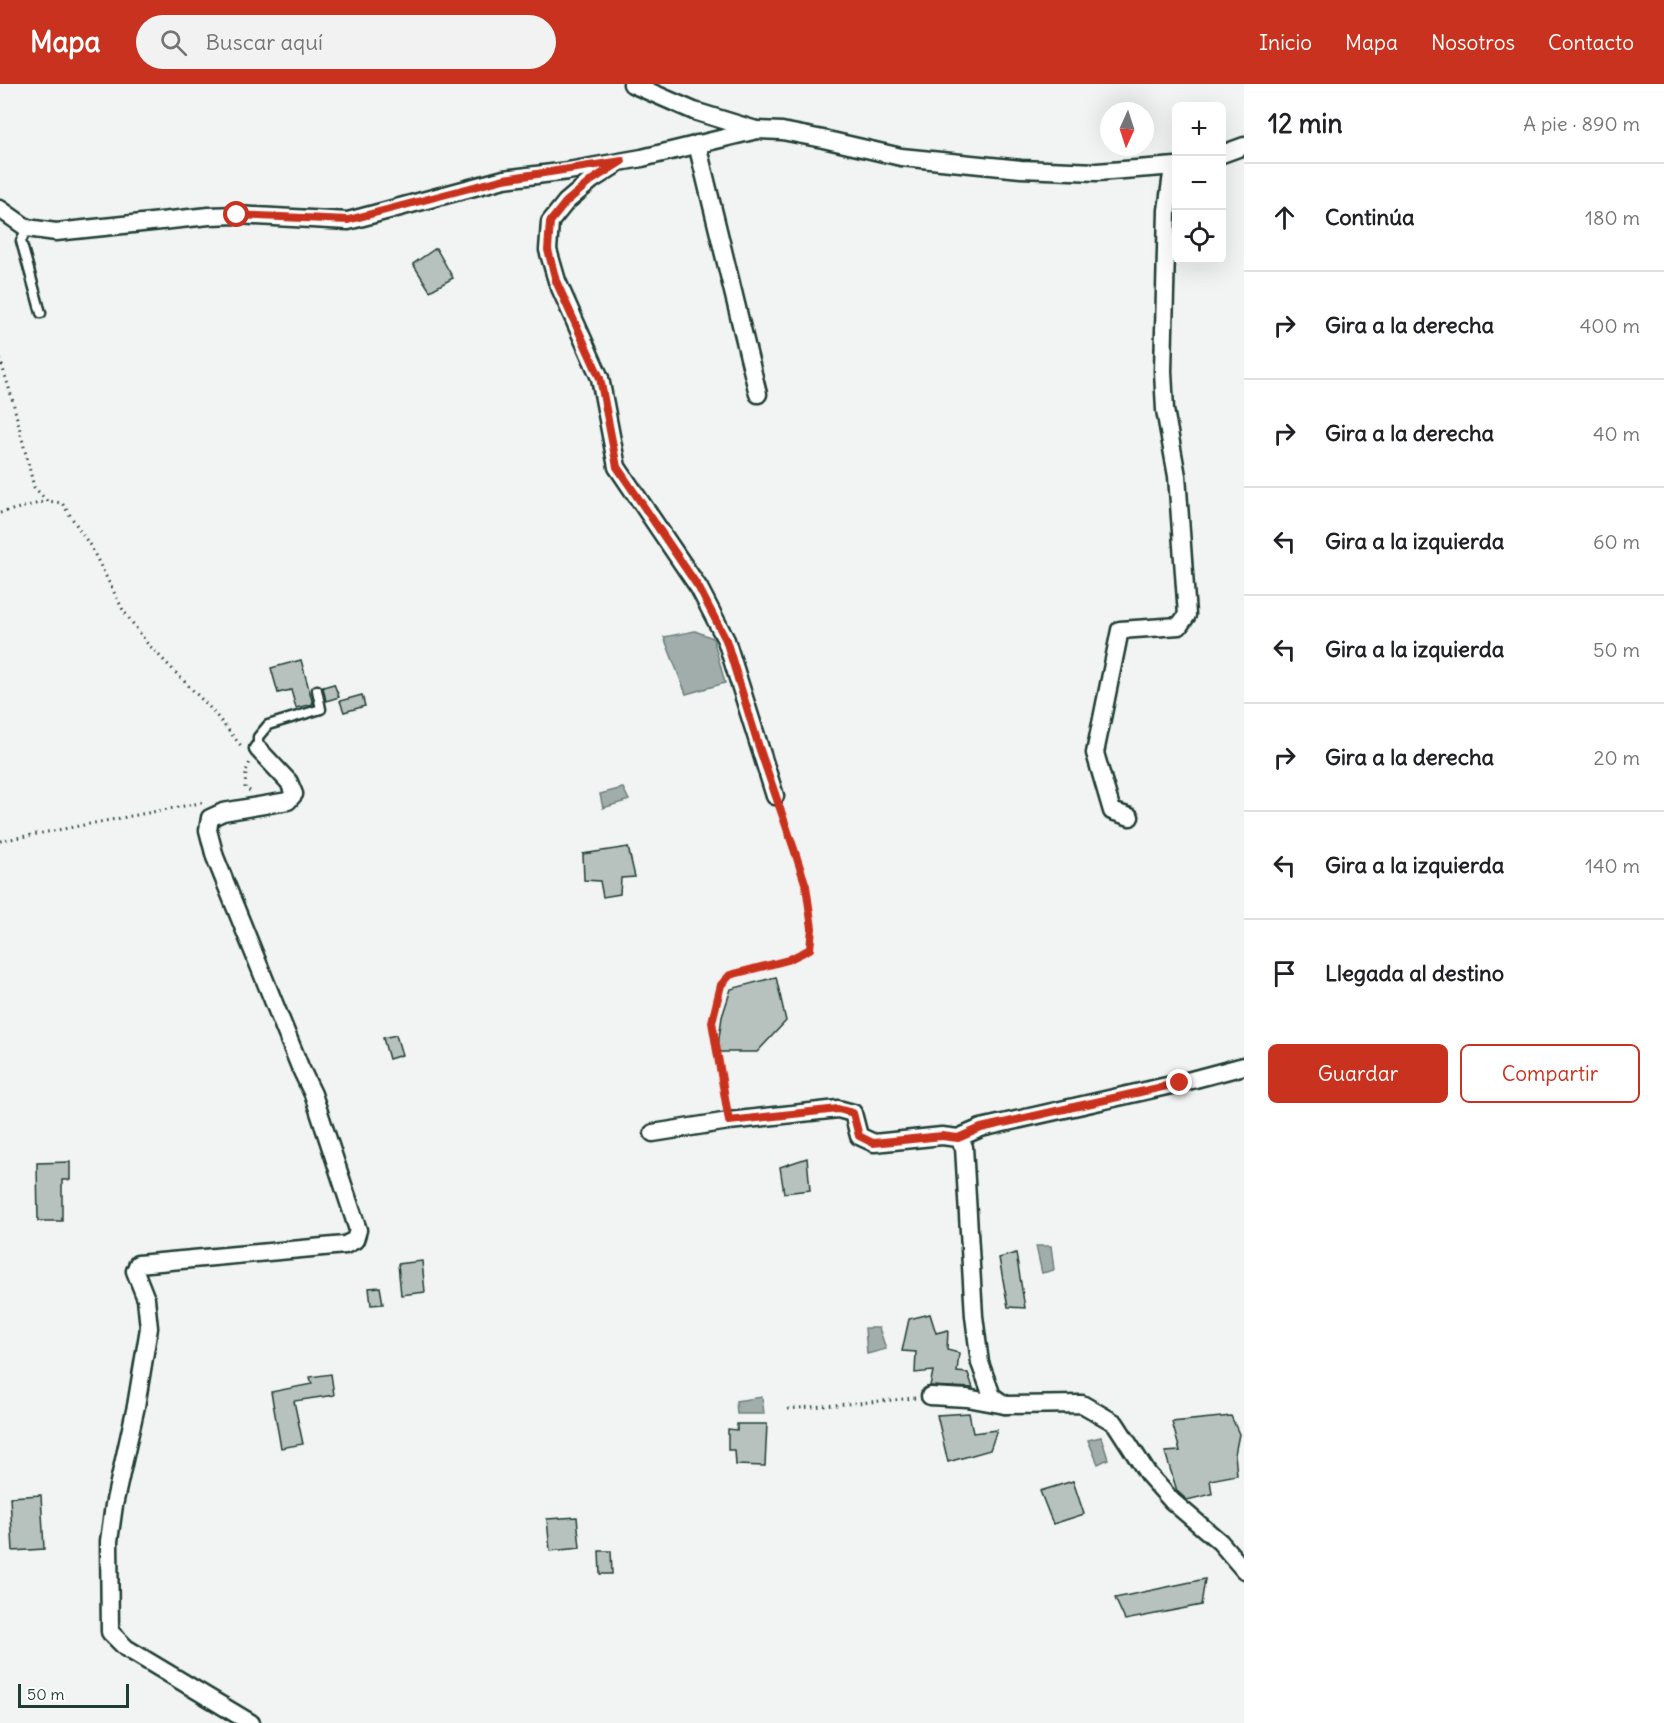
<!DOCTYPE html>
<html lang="es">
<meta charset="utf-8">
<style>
:root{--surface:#fff;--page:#f2f2f2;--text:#202124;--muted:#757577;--line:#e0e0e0;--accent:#c8321e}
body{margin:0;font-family:Delius,sans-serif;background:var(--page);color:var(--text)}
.controls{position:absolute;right:18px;top:18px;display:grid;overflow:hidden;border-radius:9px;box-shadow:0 6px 24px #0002}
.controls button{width:54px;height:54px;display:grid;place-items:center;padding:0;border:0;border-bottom:2px solid var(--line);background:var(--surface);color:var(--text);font:30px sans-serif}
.compass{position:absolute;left:1100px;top:18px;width:54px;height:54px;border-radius:50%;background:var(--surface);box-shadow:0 6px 24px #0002;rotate:183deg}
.scale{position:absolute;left:18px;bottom:15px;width:111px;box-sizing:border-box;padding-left:6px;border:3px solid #1f3d34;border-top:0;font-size:16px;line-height:21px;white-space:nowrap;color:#1f3d34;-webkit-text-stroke:4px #fff;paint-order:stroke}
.stop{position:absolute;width:18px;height:18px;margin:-14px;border:4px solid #c8321e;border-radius:50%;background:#fff}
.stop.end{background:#c8321e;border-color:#fff;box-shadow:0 2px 6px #0008}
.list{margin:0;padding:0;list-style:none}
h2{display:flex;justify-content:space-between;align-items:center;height:78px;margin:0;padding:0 24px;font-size:26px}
h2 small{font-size:20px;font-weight:400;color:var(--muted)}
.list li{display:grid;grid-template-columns:39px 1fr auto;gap:18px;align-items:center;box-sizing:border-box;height:108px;padding:0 24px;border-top:2px solid var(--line)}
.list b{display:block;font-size:22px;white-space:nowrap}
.list em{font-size:20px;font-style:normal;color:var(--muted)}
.actions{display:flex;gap:12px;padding:18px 24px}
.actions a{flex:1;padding:14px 0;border:2px solid var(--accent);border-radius:9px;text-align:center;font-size:21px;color:var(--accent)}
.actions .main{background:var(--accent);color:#fff}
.icon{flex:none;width:33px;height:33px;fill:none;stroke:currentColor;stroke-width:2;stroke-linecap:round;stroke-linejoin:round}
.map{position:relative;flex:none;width:1244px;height:1639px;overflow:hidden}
header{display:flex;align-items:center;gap:36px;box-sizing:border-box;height:84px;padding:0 30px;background:var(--accent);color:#fff}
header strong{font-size:28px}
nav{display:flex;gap:33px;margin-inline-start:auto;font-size:21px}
.search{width:420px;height:54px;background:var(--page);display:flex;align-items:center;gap:15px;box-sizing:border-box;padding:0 21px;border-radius:33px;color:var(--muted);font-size:22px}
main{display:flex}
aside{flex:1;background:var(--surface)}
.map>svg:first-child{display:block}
</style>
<header>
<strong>Mapa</strong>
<div class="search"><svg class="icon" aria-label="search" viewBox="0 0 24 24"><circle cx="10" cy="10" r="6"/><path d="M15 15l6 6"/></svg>Buscar aquí</div>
<nav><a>Inicio</a><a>Mapa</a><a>Nosotros</a><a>Contacto</a></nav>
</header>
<main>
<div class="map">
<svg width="1244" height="1639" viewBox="0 0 1244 1639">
<rect width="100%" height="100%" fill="#f2f3f3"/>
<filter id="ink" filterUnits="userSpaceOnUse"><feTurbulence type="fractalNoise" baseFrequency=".0167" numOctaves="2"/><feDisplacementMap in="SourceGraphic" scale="12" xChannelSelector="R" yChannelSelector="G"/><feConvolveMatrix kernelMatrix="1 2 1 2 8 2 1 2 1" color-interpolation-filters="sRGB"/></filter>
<g filter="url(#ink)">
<g fill="#a1adaa" stroke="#6d807b" stroke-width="1.5">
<polygon points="695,547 713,554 725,599 686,610 664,553"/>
<polygon points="623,704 629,716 603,724 600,710"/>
<polygon points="1036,1162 1051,1162 1054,1186 1042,1189"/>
<polygon points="865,1244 879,1244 886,1265 867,1270"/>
<polygon points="762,1313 764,1330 737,1330 736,1317"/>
<polygon points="1101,1353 1108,1375 1098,1380 1088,1356"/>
</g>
<g fill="#b7c1bd" stroke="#1f3d34" stroke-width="1.5">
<polygon points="436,164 453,194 430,207 413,180"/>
<polygon points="301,576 313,620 296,624 291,606 278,609 271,584"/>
<polygon points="334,600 339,613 326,617 323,603"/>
<polygon points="362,611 365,622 344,628 340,617"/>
<polygon points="628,763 635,793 621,794 620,810 603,813 600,797 584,796 583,770"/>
<polygon points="776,893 786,937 757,968 717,968 722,933 731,905"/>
<polygon points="396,951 402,971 389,975 383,954"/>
<polygon points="807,1074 810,1106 784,1109 780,1083"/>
<polygon points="70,1078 70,1096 62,1096 62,1137 38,1137 37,1079"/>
<polygon points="1016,1169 1025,1224 1008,1223 999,1174"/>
<polygon points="422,1177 425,1208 401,1211 398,1180"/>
<polygon points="380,1203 383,1220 371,1221 369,1204"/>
<polygon points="930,1230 936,1249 948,1246 947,1266 959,1269 957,1288 968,1289 973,1304 930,1302 933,1287 915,1289 916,1268 902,1267 909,1235"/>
<polygon points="331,1290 334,1311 294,1317 303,1360 281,1364 271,1308 312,1300 310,1293"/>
<polygon points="969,1329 973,1349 997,1346 990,1366 948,1378 937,1331"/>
<polygon points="1231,1332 1239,1350 1235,1370 1237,1391 1210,1396 1212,1410 1187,1416 1177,1407 1165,1368 1180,1367 1172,1338"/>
<polygon points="737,1340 767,1340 765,1382 736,1381 735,1366 728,1366 728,1345 737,1346"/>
<polygon points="1073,1397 1084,1430 1053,1440 1040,1407"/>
<polygon points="41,1411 44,1465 13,1467 10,1413"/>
<polygon points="577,1433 580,1464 550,1467 547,1435"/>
<polygon points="599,1467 611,1467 612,1490 600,1490"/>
<polygon points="1205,1495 1201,1521 1125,1536 1115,1514"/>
</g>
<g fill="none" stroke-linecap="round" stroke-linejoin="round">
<g stroke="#1f3d34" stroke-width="13">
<g id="service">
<polyline points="27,144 21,157 41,229"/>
<polyline points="258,665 258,653 268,641 321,625 317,606"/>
</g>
</g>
<g stroke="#1f3d34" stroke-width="21">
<g id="minor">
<polyline points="632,0 694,27 756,46"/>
<polyline points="697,60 758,310"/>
<polyline points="1222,70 1244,62"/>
<polyline points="614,82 592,96 566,118 550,138 548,166 557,197 600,294 617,383 699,504 726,556 775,712"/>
<polyline points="0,125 27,144 56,148 209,132 237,131 348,137 504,95 568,87 642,74 757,46 782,47 823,55 901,73 1021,85 1097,88 1176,82"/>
<polyline points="1130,733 1112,727 1095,669 1120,546 1179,542 1187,531 1177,392 1165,326 1163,287 1167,126 1173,83"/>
<polyline points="653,1049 729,1037 838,1025 853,1029 859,1052 874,1059 942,1052 958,1054 964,1063 974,1232 980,1279 992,1312 1005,1321 1082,1320 1115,1339 1148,1390 1172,1417 1220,1458 1244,1486"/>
<polyline points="958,1054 981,1044 1180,999 1244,982"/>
<polyline points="930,1312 967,1314 1005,1321"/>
<polyline points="251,1639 126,1564 110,1548 109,1457 114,1421 136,1322 149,1244 146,1215 135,1187 138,1180 345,1161 355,1156 358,1146 313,1010 300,983 215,773 208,746 210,734 223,728 288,717 294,710 289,698 258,665"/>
</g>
</g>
<g stroke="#1f3d34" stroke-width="3" stroke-dasharray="1.5 4.5" stroke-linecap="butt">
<polyline points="0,275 12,314 34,403 47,417 62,419 91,463 123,526 147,559 211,625 242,663"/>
<polyline points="0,429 47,417"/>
<polyline points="250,707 245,704 246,687 250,678"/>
<polyline points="0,757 205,718"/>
<path d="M727 1024 712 938 721 901 730 891 788 876 810 865C815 816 796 769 780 725"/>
<polyline points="788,1325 916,1314"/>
</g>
<use href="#service" stroke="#fff" stroke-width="8"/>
<use href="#minor" stroke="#fff" stroke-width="16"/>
</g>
</g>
<g fill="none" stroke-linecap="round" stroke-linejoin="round" filter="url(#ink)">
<polyline stroke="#c8321e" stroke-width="8" points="237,131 348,136 504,95 622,77 592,96 566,118 550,138 548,166 556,197 600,294 617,383 699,504 726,556 759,663 794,765 806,802 812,844 810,865 788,876 730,891 721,901 712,938 729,1037 838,1025 853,1029 859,1052 873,1059 942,1052 958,1054 981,1044 1180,999"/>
</g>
</svg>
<div class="controls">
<button>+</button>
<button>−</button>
<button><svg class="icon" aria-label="locate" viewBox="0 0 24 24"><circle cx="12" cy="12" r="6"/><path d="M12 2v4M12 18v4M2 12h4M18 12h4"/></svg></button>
</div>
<svg class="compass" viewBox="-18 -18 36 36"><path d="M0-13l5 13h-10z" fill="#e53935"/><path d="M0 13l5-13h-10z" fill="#757577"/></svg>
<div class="scale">50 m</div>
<div class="stop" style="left:237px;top:131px"></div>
<div class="stop end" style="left:1180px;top:999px"></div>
</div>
<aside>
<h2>12 min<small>A pie · 890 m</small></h2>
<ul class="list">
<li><svg class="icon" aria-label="ahead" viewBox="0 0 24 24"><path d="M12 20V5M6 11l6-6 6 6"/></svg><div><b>Continúa</b></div><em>180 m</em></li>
<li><svg class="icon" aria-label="right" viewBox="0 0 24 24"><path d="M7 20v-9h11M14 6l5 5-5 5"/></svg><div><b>Gira a la derecha</b></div><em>400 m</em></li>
<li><svg class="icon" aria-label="right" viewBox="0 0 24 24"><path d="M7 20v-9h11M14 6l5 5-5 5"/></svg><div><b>Gira a la derecha</b></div><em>40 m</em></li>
<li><svg class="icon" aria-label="left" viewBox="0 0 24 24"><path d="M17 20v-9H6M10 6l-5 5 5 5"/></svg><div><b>Gira a la izquierda</b></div><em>60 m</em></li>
<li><svg class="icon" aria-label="left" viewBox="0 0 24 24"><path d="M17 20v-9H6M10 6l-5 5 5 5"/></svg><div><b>Gira a la izquierda</b></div><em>50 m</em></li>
<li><svg class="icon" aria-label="right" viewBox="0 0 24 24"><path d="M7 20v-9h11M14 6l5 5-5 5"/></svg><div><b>Gira a la derecha</b></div><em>20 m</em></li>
<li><svg class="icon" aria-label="left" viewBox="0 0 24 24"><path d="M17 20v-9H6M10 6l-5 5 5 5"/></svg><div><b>Gira a la izquierda</b></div><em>140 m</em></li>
<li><svg class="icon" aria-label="arrive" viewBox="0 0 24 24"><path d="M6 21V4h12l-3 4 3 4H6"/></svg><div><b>Llegada al destino</b></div></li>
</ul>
<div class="actions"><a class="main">Guardar</a><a>Compartir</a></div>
</aside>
</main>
